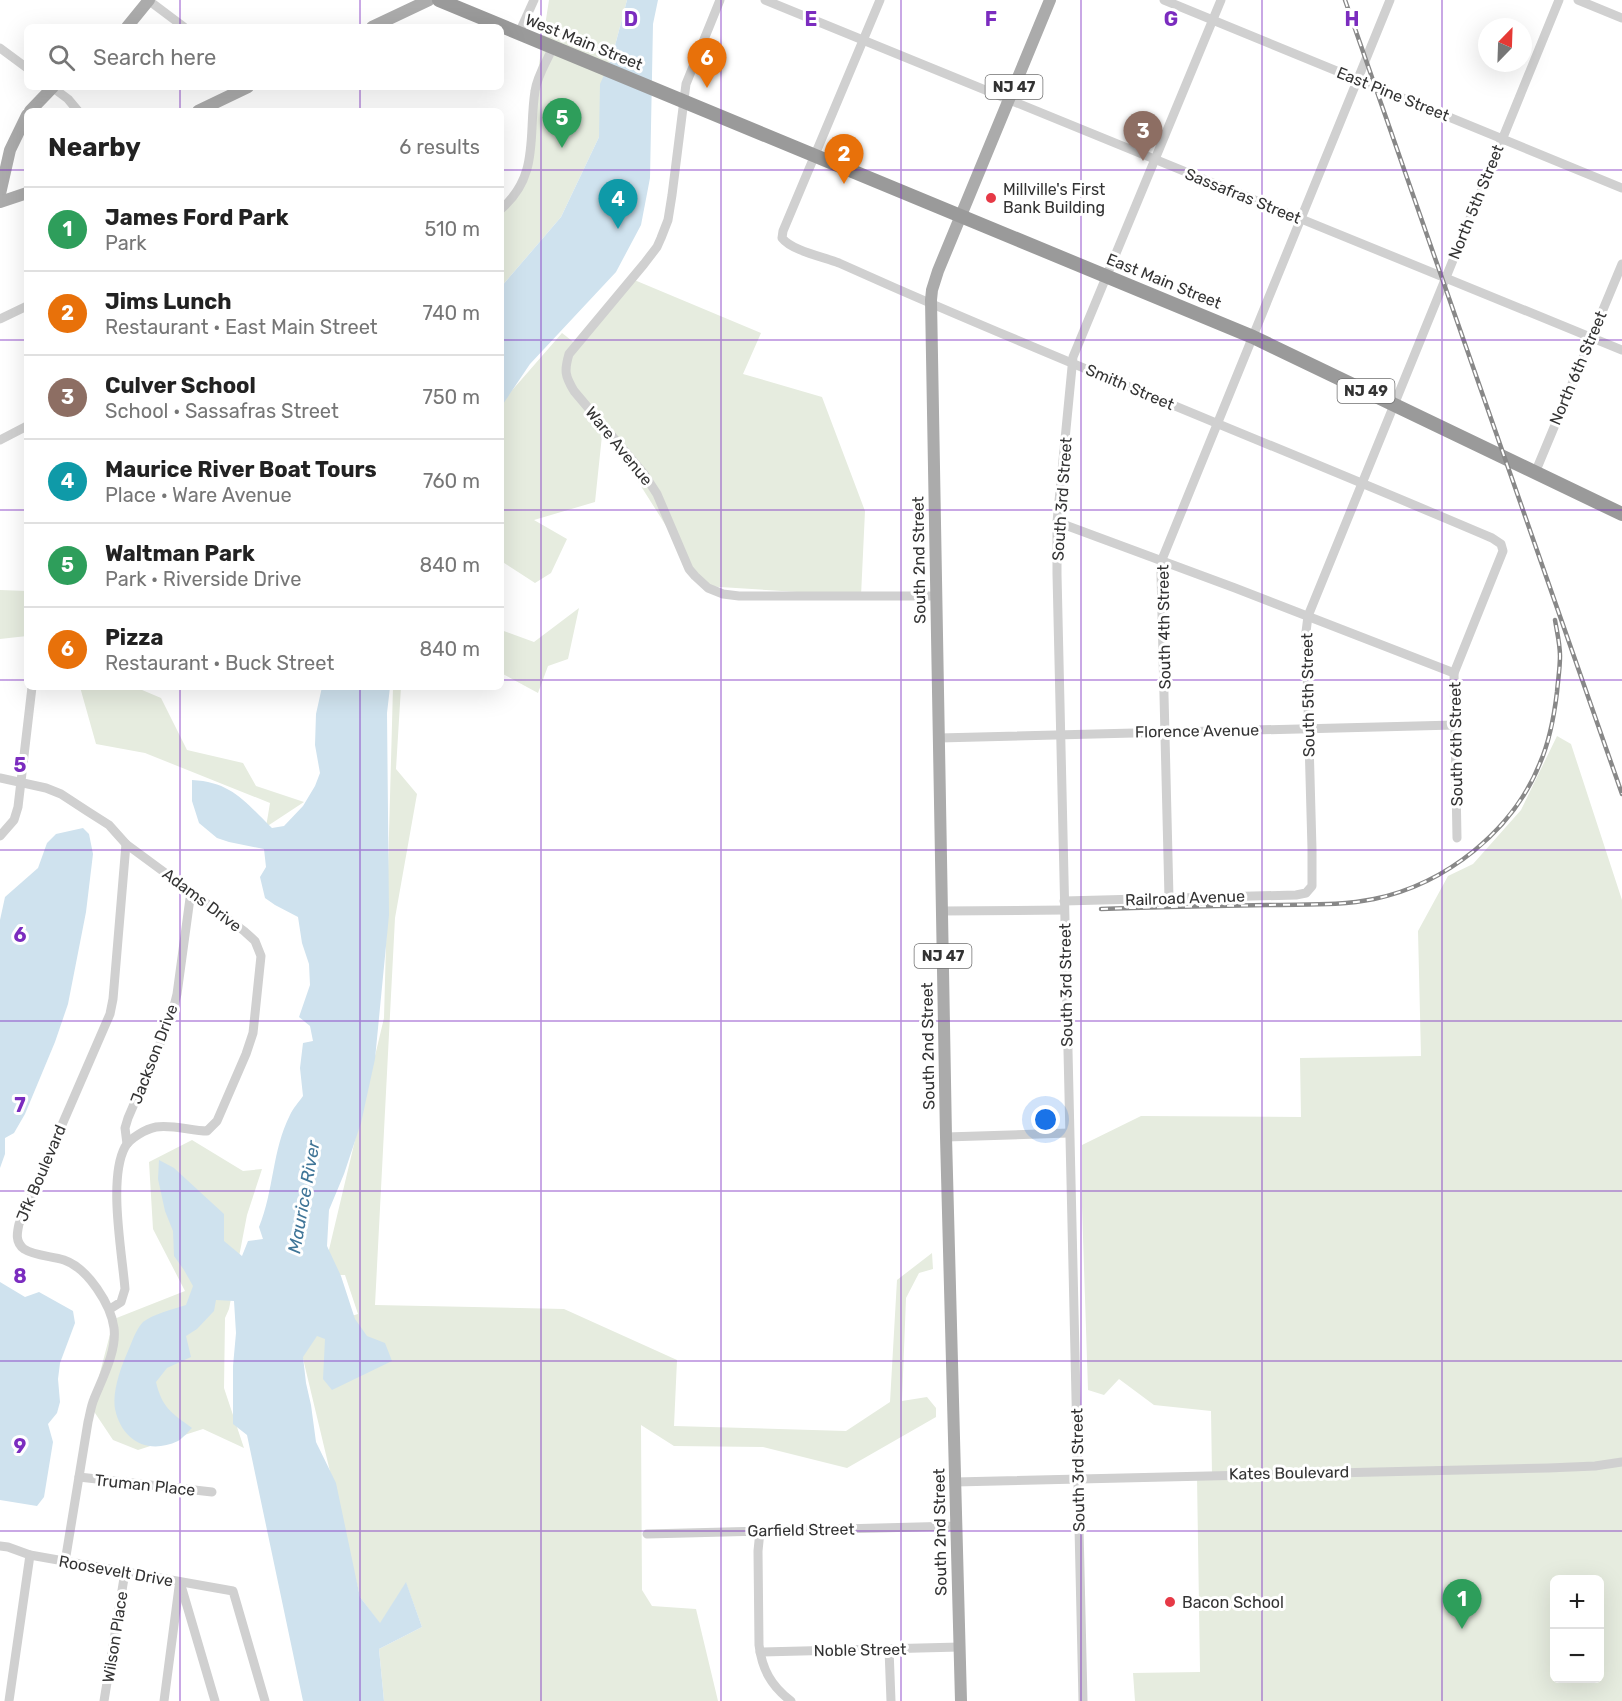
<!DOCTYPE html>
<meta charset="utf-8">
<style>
:root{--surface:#fff;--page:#f6f6f6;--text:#222;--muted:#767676;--line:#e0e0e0;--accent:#ea580c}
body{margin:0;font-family:Rubik,sans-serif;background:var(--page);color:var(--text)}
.controls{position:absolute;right:18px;bottom:18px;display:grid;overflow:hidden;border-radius:9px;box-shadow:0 6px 24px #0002}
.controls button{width:54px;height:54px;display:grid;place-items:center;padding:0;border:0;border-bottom:2px solid var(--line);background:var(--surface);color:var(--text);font:30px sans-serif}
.compass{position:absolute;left:1478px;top:18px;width:54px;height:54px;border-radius:50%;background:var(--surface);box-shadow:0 6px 24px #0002;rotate:23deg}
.you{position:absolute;left:1046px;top:1120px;width:21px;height:21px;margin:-15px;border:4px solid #fff;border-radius:50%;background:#1a73e8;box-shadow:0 0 0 9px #1a73e833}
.badge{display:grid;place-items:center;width:39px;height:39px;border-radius:50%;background:var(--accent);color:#fff;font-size:20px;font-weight:700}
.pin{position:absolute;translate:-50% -50px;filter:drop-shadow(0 2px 3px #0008)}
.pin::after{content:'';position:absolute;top:32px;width:21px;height:18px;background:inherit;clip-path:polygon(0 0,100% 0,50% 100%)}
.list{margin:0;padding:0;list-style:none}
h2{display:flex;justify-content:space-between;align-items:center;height:78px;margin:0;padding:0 24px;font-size:26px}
h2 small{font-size:20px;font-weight:400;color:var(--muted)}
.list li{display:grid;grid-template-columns:39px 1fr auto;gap:18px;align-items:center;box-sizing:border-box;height:84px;padding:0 24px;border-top:2px solid var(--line)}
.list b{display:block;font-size:22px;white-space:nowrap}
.list p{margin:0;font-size:20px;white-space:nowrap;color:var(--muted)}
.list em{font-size:20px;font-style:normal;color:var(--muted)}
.icon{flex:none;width:33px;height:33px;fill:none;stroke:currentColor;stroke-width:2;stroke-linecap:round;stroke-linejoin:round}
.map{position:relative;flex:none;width:1622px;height:1701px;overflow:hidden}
.search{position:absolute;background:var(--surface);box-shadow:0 6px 24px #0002;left:24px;top:24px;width:480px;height:66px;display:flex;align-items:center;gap:15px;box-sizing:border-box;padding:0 21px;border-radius:9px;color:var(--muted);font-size:22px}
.panel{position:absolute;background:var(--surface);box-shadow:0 6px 24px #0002;left:24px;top:108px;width:480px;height:582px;border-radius:9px}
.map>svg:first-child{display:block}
</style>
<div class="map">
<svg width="1622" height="1701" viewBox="0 0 1622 1701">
<rect width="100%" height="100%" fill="#fff"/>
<g fill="#e6ecdf" fill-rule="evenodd">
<polygon points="549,0 627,0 612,57 599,137 561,217 501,287 501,207 525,185 536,84"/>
<polygon points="632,279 761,333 743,374 822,397 865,511 861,596 704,586 603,426 595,502 534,520 567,539 551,573 535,583 501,561 501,403 562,333 576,344"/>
<polygon points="0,590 27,591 27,636 0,639"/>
<polygon points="579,608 568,659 548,666 538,693 501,673 501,630 534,642"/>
<polygon points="80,687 135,687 161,698 187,750 243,763 256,786 304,802 266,827 270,803 145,753 96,744"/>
<polygon points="393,687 401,687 396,769 417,794 395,918 375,1305 564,1309 677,1360 674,1426 846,1431 890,1402 897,1280 932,1253 933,1269 919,1273 906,1298 902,1401 927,1397 936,1408 936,1417 847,1468 763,1447 674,1446 641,1425 642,1590 652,1606 696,1609 718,1701 384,1701 379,1649 422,1627 406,1583 380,1624 360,1597 300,1346 312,1328 358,1314 345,1275 323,1275 384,1018"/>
<path d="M1557 736 1571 744 1622 900V1701H1135L1133 1673 1200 1672 1197 1476 1212 1475 1211 1411 1154 1405 1119 1379 1104 1395 1088 1390 1082 1206V1145L1141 1116 1301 1117 1300 1058 1421 1056 1418 931 1448 876 1473 864 1521 810ZM1554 1580H1600V1678H1554Z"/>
<polygon points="192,1140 243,1171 262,1169 247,1215 229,1309 225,1318 224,1388 244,1448 203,1429 138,1450 113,1440 91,1407 114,1319 185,1291 153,1229 149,1162"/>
</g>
<g fill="#cfe2ee">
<polygon points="627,0 658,0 653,24 650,178 641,225 616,272 530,364 501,407 501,287 561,217 599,137 600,84 612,57"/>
<path d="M322 687H390L387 713 389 915 375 1059 361 1123 344 1174 329 1210 327 1246 341 1276 355 1319 367 1336 385 1343 392 1361 332 1390 323 1379 325 1339 317 1336 303 1357 306 1383 311 1405 316 1442 336 1483 360 1597 380 1623 406 1582 422 1627 379 1649 384 1701H303L247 1435 233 1424V1366L236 1333 234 1301 216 1300 214 1311 197 1329 186 1336 191 1357 167 1368 156 1382C162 1408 172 1413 192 1428 188 1432 183 1438 178 1441 148 1455 122 1441 115 1409 112 1391 121 1367 128 1351 132 1342 136 1329 143 1322 153 1314 174 1309 186 1305L193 1286 184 1270 174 1256 173 1231 165 1211 158 1179 159 1160 174 1168 224 1214V1241L242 1256 248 1241 263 1239 259 1227C274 1191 272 1150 290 1115 293 1108 299 1102 303 1096L300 1068 303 1043 313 1041 310 1026 299 1017 310 985 309 964 302 943 298 917 275 905 265 898 260 877 266 867 264 849 229 842 217 838 199 823 192 801V780C232 782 245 802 272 828L284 826 303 806 315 786 320 773 315 745 316 714Z"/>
<polygon points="83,828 89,834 93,854 86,912 68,1004 55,1042 25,1114 14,1133 5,1138 5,1154 0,1168 0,920 5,897 38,868 47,843 56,834"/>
<polygon points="0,1282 25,1297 39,1292 73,1311 75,1323 60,1363 58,1379 60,1402 57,1413 48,1424 53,1442 44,1497 37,1506 0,1500"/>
</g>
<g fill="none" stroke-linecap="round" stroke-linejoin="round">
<g stroke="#d0d0d0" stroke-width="9">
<polyline points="148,0 184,27"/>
<path d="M720 0 686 84 672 195 668 220 661 238 657 247 644 264 569 354C564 371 565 376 574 391L644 474 657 494 689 569 695 576 708 588 723 594 739 596H936"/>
<polyline points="765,0 1622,350"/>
<path d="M880 0 783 231 782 238C792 251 824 257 839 263 857 271 875 279 893 287 1092 374 1293 453 1492 538L1501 544 1503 551 1454 673 1457 838"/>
<polyline points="1164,0 1622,188"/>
<polyline points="1578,0 1622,18"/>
<polyline points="519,33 534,0"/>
<polyline points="0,48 27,68"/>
<polyline points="52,87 68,99 78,111"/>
<path d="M501 209C540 176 528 135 535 91 537 76 547 61 553 47"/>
<polyline points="0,319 27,306"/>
<polyline points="0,440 27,426"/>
<polyline points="1535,473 1622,264"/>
<polyline points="1057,522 1235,588 1454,673"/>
<polyline points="939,738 1455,725"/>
<path d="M0 778 46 788 61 794 87 811 109 825 126 844 244 931 255 941 261 956 253 1033 246 1054 217 1121 207 1131C192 1131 171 1124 156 1127 146 1129 130 1138 125 1147 108 1179 122 1252 125 1289L121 1302 110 1309"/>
<polyline points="0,836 14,820 18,807 32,687"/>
<polyline points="1169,898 1161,573 1163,557 1390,0"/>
<polyline points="1064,901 1296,895 1306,893 1312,886 1312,849 1306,632 1308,616 1559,0"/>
<polyline points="942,911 1064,910"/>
<polyline points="946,1137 1069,1133"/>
<polyline points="127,1144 125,1128 128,1118 171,1018 177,994 191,891"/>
<polyline points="79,1477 212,1492"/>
<polyline points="955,1482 1548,1468 1595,1466 1622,1462"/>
<path d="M760 1531 758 1551 759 1645C762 1669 771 1686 791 1701"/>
<polyline points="647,1534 956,1526"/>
<polyline points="0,1546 8,1547 30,1555 233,1591 265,1701"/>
<path d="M65 1562 88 1422C90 1414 91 1406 94 1399 102 1379 117 1351 114 1328 111 1305 88 1268 64 1260 52 1256 35 1256 24 1249 15 1242 17 1233 19 1224L110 1014 113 999 126 844"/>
<polyline points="180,1582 215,1701"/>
<polyline points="889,1649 891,1701"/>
<polyline points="760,1652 960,1647"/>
<polyline points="9,1701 30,1555"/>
<polyline points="104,1701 125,1572"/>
<polyline points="164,1701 179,1587"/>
<polyline points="1083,1701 1057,574 1057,522 1073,357 1221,0"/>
</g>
<g stroke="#ababab" stroke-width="12">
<polyline points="127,27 149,0"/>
<polyline points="372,27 429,0"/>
<polyline points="30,111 53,87"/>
<polyline points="198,111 248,87"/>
<polyline points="0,194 10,150 27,115"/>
<polyline points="0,202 27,193"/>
<polyline points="961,1701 946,1137 931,300 932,290 938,271 1050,0"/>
</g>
<polyline stroke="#9a9a9a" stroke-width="14" points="439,0 1253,337 1622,514"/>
<g stroke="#888" stroke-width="4.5">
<g id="rail">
<polyline points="1345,0 1622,794"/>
<path d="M1101 909C1157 907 1214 906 1270 905 1305 904 1340 906 1374 899 1446 884 1513 831 1540 763 1550 740 1554 717 1557 692 1558 680 1560 668 1560 656 1560 644 1557 632 1555 620"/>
</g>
</g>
<use href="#rail" stroke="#fff" stroke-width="2" stroke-dasharray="7" stroke-linecap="butt"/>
</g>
<path fill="none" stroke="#7b2cbf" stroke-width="1.5" stroke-opacity="0.55" d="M180 0V27M360 0V27M541 0V1701M721 0V1701M901 0V1701M1081 0V1701M1262 0V1701M1442 0V1701M180 87V111M360 87V111M0 170H27M501 170H1622M0 340H27M501 340H1622M0 510H27M501 510H1622M0 680H27M501 680H1622M180 687V1701M360 687V1701M0 850H1622M0 1021H1622M0 1191H1622M0 1361H1622M0 1531H1622"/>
<g fill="#e63946" stroke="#fff" stroke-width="2">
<circle cx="991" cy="198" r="6"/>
<circle cx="1170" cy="1602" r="6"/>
</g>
<g text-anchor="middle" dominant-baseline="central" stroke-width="6" stroke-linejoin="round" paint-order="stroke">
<g fill="#fff" stroke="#707070" stroke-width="1.5">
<rect x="985.5" y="75" width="57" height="24" rx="4.5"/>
<rect x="1337.5" y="379" width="57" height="24" rx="4.5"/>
<rect x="914.5" y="944" width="57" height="24" rx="4.5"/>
</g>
<g font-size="15" font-weight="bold" fill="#333">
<text x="1014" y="87">NJ 47</text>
<text x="1366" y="391">NJ 49</text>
<text x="943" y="956">NJ 47</text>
</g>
<g font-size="16" fill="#333" stroke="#fff">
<text transform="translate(584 42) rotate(22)">West Main Street</text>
<text transform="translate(1393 94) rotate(22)">East Pine Street</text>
<text transform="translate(1243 196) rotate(22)">Sassafras Street</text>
<text transform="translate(1476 202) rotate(-68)">North 5th Street</text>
<text transform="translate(1164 281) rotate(22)">East Main Street</text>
<text transform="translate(1578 368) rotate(-67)">North 6th Street</text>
<text transform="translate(1130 387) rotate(23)">Smith Street</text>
<text transform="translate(619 446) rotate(51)">Ware Avenue</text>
<text transform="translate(1062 499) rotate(-86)">South 3rd Street</text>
<text transform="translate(919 560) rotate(-91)">South 2nd Street</text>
<text transform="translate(1164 627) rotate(-91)">South 4th Street</text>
<text transform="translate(1308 695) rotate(-91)">South 5th Street</text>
<text transform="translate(1197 731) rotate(-1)">Florence Avenue</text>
<text transform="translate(1456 744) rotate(-91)">South 6th Street</text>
<text transform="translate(1185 898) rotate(-2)">Railroad Avenue</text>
<text transform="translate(202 900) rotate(37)">Adams Drive</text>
<text transform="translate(1066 985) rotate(-91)">South 3rd Street</text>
<text transform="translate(928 1046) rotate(-91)">South 2nd Street</text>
<text transform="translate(154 1054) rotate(-69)">Jackson Drive</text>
<text transform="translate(41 1173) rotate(-67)">Jfk Boulevard</text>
<text transform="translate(1078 1470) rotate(-91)">South 3rd Street</text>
<text transform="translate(1289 1473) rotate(-1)">Kates Boulevard</text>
<text transform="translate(145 1485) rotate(6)">Truman Place</text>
<text transform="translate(801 1530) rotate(-1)">Garfield Street</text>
<text transform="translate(940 1532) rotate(-91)">South 2nd Street</text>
<text transform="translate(116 1571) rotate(10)">Roosevelt Drive</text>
<text transform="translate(115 1637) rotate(-81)">Wilson Place</text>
<text transform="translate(860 1650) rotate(-1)">Noble Street</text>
</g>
<g font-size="16" fill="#333" stroke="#fff" text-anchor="start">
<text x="1003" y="189">Millville's First<tspan x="1003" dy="18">Bank Building</tspan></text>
<text x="1182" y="1602">Bacon School</text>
</g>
<g font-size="18" font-style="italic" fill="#3f7597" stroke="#fff">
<text transform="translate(304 1197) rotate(-80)">Maurice River</text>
</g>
</g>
<g font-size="20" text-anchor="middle" font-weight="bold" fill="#7b2cbf" stroke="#fff" stroke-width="6" stroke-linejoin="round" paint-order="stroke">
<text x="631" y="26">D</text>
<text x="811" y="26">E</text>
<text x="991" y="26">F</text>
<text x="1171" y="26">G</text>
<text x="1352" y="26">H</text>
<text x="20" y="772">5</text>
<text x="20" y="942">6</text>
<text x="20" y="1112">7</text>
<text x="20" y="1283">8</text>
<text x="20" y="1453">9</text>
</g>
</svg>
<div class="controls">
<button>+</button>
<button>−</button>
</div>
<svg class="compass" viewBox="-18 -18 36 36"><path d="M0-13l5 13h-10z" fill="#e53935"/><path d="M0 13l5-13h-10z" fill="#767676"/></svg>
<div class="you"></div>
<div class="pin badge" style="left:1462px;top:1629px;background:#2e9e5b">1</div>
<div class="pin badge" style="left:844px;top:184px;background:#e8710a">2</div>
<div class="pin badge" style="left:1143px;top:161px;background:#8d6e63">3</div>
<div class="pin badge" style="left:618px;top:229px;background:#0f9aa8">4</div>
<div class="pin badge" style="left:562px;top:148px;background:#2e9e5b">5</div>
<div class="pin badge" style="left:707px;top:88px;background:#e8710a">6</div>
<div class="search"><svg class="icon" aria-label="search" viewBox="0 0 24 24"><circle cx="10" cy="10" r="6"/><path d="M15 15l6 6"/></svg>Search here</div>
<section class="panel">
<h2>Nearby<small>6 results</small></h2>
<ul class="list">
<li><span class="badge" style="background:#2e9e5b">1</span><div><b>James Ford Park</b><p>Park</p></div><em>510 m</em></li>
<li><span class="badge" style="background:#e8710a">2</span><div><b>Jims Lunch</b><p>Restaurant · East Main Street</p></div><em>740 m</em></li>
<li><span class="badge" style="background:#8d6e63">3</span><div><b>Culver School</b><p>School · Sassafras Street</p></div><em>750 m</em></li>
<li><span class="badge" style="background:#0f9aa8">4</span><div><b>Maurice River Boat Tours</b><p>Place · Ware Avenue</p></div><em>760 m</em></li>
<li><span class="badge" style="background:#2e9e5b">5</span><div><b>Waltman Park</b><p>Park · Riverside Drive</p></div><em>840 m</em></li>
<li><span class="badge" style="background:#e8710a">6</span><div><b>Pizza</b><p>Restaurant · Buck Street</p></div><em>840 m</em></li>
</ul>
</section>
</div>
